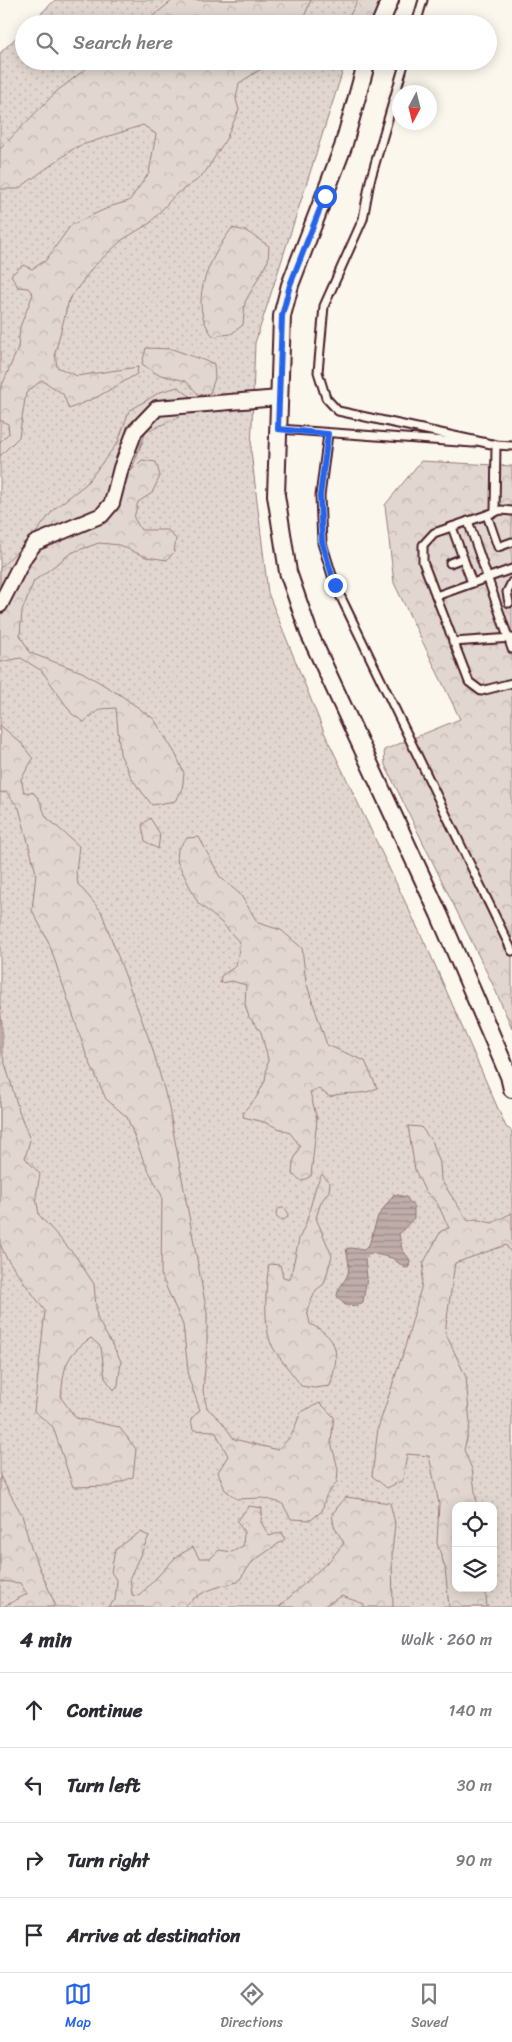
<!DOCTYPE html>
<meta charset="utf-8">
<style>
:root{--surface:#fff;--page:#f7f7f7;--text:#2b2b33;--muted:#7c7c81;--line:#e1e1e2;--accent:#2563eb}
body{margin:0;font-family:Sriracha,sans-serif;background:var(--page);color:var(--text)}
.controls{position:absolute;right:15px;bottom:15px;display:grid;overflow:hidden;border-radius:10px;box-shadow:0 2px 12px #0003}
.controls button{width:45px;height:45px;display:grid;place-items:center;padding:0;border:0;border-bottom:1px solid var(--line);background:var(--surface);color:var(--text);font:25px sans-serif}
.compass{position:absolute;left:392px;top:85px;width:45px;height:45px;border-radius:50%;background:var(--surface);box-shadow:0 2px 12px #0003;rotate:187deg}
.stop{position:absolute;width:15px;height:15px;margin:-11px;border:4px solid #2563eb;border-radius:50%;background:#fff}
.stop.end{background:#2563eb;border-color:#fff;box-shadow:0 1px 5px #0008}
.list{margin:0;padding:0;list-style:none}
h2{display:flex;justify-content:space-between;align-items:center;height:65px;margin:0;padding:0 20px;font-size:21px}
h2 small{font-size:16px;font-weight:400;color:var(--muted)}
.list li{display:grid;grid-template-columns:32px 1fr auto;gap:15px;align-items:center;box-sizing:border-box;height:75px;padding:0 20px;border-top:1px solid var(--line)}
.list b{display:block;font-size:19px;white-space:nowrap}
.list em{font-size:16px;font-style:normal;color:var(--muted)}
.icon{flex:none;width:28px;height:28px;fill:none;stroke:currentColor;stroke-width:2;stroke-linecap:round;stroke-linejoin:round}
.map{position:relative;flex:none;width:512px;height:1607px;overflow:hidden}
.search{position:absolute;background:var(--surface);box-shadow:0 2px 12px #0003;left:15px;right:15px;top:15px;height:55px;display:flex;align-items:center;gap:12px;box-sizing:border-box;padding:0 18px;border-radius:28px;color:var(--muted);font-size:19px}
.sheet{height:365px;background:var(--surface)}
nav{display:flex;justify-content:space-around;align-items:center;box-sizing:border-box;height:70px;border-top:1px solid var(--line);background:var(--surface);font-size:14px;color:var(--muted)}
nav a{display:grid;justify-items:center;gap:2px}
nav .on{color:var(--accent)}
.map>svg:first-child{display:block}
</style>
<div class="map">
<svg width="512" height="1607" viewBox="0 0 512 1607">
<defs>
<pattern id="grass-dots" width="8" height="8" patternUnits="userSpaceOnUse" patternTransform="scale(1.25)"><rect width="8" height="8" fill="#e2d7d0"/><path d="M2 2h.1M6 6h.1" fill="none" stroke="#c3b8b3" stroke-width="1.8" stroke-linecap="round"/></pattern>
<pattern id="forest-crowns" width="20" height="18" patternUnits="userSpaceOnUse" patternTransform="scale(1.25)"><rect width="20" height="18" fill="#e2d7d0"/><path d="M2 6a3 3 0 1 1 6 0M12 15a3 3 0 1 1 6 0" fill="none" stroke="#c3b8b3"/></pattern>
<pattern id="water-rules" width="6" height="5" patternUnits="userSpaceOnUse" patternTransform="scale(1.25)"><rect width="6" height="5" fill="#bfadaa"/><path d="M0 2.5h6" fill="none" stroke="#9d8c8b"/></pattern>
</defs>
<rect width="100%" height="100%" fill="#fbf7ec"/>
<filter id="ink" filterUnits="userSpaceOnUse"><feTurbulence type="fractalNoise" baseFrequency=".02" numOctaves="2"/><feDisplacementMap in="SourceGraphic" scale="10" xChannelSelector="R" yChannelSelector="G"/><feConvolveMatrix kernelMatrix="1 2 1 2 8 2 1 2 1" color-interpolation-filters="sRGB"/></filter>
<g filter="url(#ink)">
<g fill="url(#grass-dots)" stroke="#967b7e" fill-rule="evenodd">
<polygon points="55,0 365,0 357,24 30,24"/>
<path d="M24 30V61H346L255 343 251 451 268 593 324 732 431 956 506 1127 512 1131V1607H0V53ZM456 1506H493V1588H456Z"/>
</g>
<g fill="url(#forest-crowns)" stroke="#967b7e">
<polygon points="173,0 311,0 301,24 143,24"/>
<polygon points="358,0 384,0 375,24 345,24"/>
<polygon points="96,61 274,61 239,83 236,99 239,110 226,139 206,171 196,181 176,194 150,223 122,240 93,267 69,300 55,353 57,367 77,376 138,367 137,374 97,397 69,409 63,394 42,380 26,393 19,437 0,456 0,442 9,433 8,424 0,420 0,390 18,348 20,327 33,294 28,288 18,287 11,275 23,265 32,269 46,260 71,225 112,206 129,201 149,173 156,134 143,125 76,147 18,189 0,189 0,149 57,91"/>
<polygon points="333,61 359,61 358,66 332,66"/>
<path d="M232 228 246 231 269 246 268 261 245 302 243 325 231 334 213 336C186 303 210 258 232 228Z"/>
<polygon points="146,348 172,349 214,364 215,378 210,393 199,395 186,381 157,374 142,364"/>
<polygon points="178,387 190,396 179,417 146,432 131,471 142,460 156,462 160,476 152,493 138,502 134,518 141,530 168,530 176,539 174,552 167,560 146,557 119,545 99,543 73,552 34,581 22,611 20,635 30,653 82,672 119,694 154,719 175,753 184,773 182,791 175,801 152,805 132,779 120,754 116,708 100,709 84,722 72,714 42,671 21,658 0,662 0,568 35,534 54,509 86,484 118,442 129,411 160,392"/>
<polygon points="421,461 512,466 512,1028 493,985 385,765 384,750 460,719 394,583 385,505"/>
<polygon points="0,725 21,743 33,759 21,779 24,792 34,793 40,801 46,817 79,846 76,872 78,884 101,911 152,1047 168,1103 207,1313 207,1347 203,1391 207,1408 222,1422 234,1439 278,1450 291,1436 301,1412 320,1403 334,1417 331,1442 338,1469 337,1482 326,1496 322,1511 311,1520 291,1519 282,1503 262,1498 237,1499 225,1490 218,1472 228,1456 215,1431 193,1430 191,1419 200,1410 189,1379 183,1325 161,1275 162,1196 144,1162 127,1117 106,1099 86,1054 49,943 32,910 36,873 19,808 7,793 0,792"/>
<polygon points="150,818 160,834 158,849 145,841 142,825"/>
<path d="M199 837 220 877 240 894 258 923 281 930 302 948 306 982 327 1045 365 1061 377 1088C362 1097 347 1090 330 1097L319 1089 310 1092 317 1119 311 1176 302 1181 292 1174 293 1162 300 1146 290 1133 264 1122 243 1117 244 1111 256 1098 265 1081 268 1059 261 1032 249 1017 245 1005 246 985 232 981 220 983 221 976 236 966 240 943 222 923 198 903 177 861 178 849 187 838Z"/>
<path d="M0 1007 2 1026V1053L19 1111 30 1140 25 1158 40 1174 36 1197 39 1215 74 1254 94 1284 97 1318 121 1361 118 1385 114 1390 105 1378 101 1347 91 1338C64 1356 64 1368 61 1398L76 1418 119 1427 136 1449 133 1477 111 1486 73 1487 53 1427 34 1411 45 1311 6 1257 0 1244Z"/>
<polygon points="408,1126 421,1127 433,1143 440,1163 441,1180 468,1221 475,1219 492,1223 512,1213 512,1254 506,1245 455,1263 445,1332 466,1377 470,1424 464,1450 472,1469 477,1506 456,1506 456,1588 485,1588 487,1607 449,1607 445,1567 437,1543 439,1504 429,1456 407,1454 403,1480 387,1488 372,1476 378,1428 405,1347 421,1288 424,1262 441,1231 449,1228 437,1203 425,1191 415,1170"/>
<path d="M322 1174 330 1183 329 1191 321 1202 316 1218 332 1256 324 1284 316 1290 307 1310 310 1324C341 1339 339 1355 330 1386L314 1388 301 1386C294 1375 272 1350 270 1341 263 1320 266 1285 269 1264L280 1265 283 1277 290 1279 299 1239 306 1223 316 1186Z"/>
<circle cx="282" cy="1214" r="6"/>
<polygon points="0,1476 22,1515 31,1548 55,1604 53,1607 3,1607 27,1594 20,1583 0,1581"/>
<polygon points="346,1497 390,1503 395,1523 392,1553 393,1607 364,1607 364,1604 342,1596 322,1607 279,1607 331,1559 344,1543 334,1526 332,1514"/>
<path d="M249 1506 262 1508 261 1522 269 1536 282 1532 285 1539 252 1562 238 1582C218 1586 198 1592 184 1607H108L115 1600 117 1581 111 1572 115 1550 140 1532 149 1536 130 1577 132 1595 139 1596 176 1557 193 1547 199 1558H211L219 1550 232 1552 243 1546 244 1532 237 1521Z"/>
</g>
<path fill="url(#water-rules)" stroke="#907477" d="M394 1194 406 1197 414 1207V1218L399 1234 402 1249 410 1260 409 1267 405 1268 392 1258 371 1253 365 1259 367 1278 363 1302 357 1306 345 1305 337 1296C338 1288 342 1285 346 1278 351 1269 348 1259 346 1249L351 1248 364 1250 369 1245 378 1216Z"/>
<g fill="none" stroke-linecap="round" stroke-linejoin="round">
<g stroke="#4a1f2b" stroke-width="11">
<g id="service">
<polyline points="416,24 423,0"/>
<polyline points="405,61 370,181 363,219 324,306 318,372 326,398 338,411 496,445 512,446"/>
<polyline points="279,429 473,443"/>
<polyline points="328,434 320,496 322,543 335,585 512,951"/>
<polyline points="493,444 496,445 495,512"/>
<polyline points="512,511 501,510 434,533 423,545 423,562 469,682 481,691 512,683"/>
<polyline points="487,515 498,547 512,542"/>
<polyline points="468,521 512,649"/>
<polyline points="452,527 472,583"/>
<polyline points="450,563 463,558"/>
<polyline points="436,596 512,569"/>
<polyline points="509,603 507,592 512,582"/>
<polyline points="453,642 512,638"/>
</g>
</g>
<g stroke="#4a1f2b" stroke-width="18">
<polyline id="minor" points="0,605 25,556 35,543 102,515 112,503 121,468 135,431 157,408 279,398"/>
</g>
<g stroke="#4a1f2b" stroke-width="20">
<g id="tertiary">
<polyline points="380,24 390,0"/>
<polyline points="367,61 343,147 290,285 282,316 276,495 288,572 309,633 439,914 509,1076 512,1089"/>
</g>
</g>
<use href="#service" stroke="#fbf7ec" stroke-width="7"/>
<use href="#minor" stroke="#fbf7ec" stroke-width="14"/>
<use href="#tertiary" stroke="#fbf7ec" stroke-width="16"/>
</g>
</g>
<g fill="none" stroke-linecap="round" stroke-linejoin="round" filter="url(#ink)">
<polyline stroke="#2563eb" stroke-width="6" points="325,196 290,285 282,316 278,429 328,434 320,496 322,542 335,585"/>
</g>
</svg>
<div class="controls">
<button><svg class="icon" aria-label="locate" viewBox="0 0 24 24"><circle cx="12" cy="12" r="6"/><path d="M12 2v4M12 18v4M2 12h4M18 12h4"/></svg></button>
<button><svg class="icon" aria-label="layers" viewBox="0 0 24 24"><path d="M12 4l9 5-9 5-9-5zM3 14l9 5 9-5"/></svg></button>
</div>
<svg class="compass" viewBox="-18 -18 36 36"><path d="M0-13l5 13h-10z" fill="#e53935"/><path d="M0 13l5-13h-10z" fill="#7c7c81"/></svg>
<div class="stop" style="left:325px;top:196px"></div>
<div class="stop end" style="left:335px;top:585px"></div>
<div class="search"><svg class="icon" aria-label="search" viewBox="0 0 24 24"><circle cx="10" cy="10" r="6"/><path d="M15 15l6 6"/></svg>Search here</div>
</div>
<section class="sheet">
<h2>4 min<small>Walk · 260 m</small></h2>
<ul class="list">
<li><svg class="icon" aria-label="ahead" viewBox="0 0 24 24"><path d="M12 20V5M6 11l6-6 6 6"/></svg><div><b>Continue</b></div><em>140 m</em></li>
<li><svg class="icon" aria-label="left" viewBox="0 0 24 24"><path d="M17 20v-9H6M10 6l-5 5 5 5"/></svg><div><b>Turn left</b></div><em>30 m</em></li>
<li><svg class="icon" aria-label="right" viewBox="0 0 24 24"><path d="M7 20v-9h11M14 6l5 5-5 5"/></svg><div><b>Turn right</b></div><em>90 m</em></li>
<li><svg class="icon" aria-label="arrive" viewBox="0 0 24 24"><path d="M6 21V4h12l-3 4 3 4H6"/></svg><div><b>Arrive at destination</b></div></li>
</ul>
</section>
<nav>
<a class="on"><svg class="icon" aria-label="map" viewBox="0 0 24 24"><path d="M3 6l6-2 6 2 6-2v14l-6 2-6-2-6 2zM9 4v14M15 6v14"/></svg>Map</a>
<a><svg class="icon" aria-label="directions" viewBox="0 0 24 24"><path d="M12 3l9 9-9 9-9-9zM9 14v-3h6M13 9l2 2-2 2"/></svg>Directions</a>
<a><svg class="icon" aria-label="saved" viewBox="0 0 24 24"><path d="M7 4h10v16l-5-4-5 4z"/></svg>Saved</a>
</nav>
